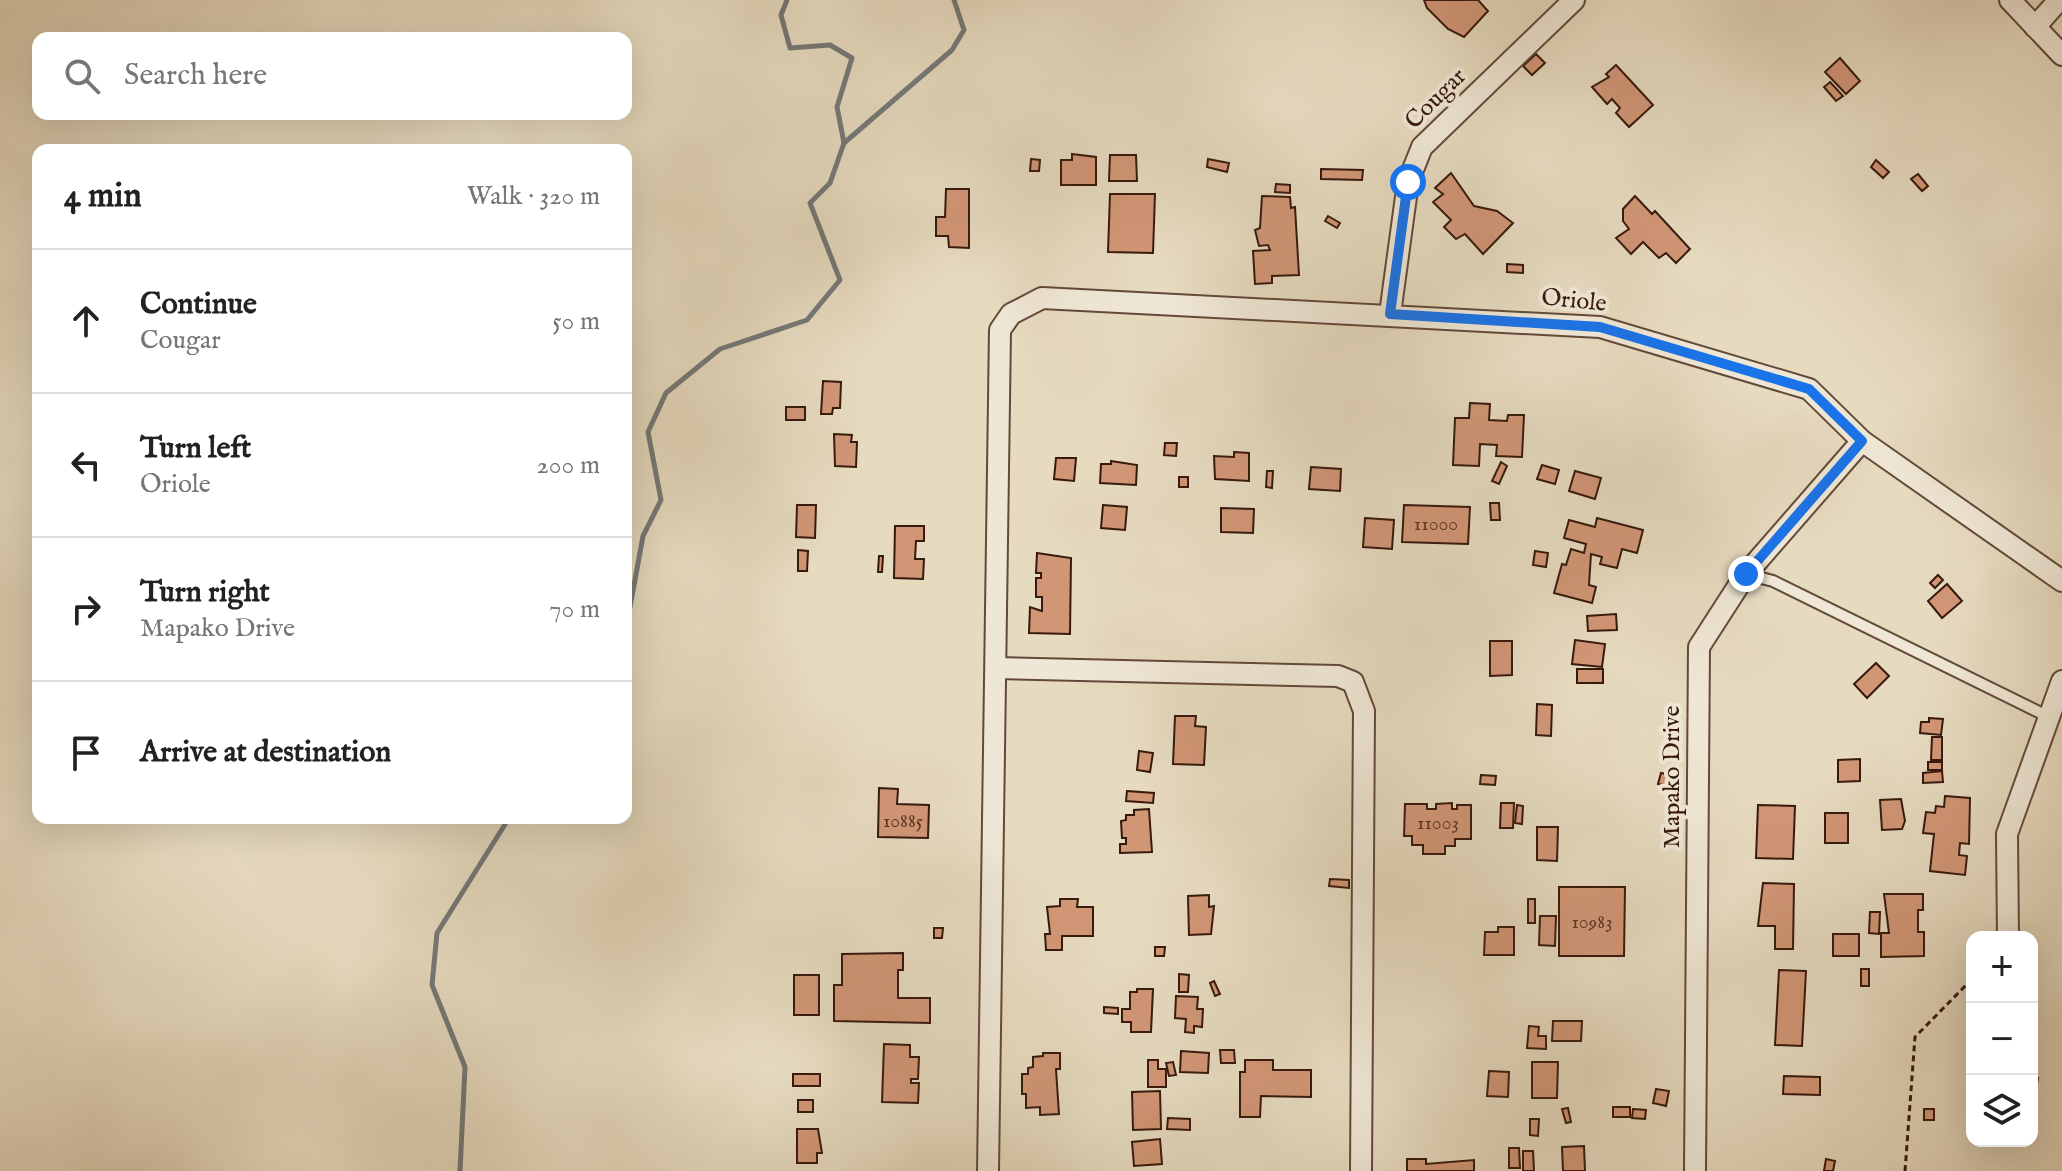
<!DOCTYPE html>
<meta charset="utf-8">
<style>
:root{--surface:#fff;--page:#f2f2f2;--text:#222;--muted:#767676;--line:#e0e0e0}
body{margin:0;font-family:"IM FELL English",serif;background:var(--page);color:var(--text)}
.controls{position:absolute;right:24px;bottom:24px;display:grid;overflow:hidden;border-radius:16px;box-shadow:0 8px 32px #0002}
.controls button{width:72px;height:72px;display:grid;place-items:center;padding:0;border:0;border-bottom:2px solid var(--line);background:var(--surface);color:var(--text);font:40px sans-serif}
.stop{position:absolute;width:24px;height:24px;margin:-18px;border:6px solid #1a73e8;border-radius:50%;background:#fff}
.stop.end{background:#1a73e8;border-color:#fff;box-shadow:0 2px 8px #0008}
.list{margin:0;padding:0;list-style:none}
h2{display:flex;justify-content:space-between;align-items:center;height:104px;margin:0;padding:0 32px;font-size:34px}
h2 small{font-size:26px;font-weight:400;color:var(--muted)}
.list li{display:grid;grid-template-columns:52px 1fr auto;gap:24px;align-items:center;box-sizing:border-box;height:144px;padding:0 32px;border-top:2px solid var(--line)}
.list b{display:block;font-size:30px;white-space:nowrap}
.list p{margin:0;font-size:26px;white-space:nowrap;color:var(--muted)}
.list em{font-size:26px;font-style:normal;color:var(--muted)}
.icon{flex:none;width:44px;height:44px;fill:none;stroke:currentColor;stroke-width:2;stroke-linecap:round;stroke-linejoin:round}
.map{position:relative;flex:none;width:2062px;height:1171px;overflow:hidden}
.search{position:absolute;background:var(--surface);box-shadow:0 8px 32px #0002;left:32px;top:32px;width:600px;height:88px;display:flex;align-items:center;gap:20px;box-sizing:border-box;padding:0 28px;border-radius:16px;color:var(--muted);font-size:30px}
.panel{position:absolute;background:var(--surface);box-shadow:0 8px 32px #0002;left:32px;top:144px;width:600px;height:680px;border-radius:16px}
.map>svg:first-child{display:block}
</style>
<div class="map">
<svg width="2062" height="1171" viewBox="0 0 2062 1171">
<rect width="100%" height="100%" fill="#e6dabf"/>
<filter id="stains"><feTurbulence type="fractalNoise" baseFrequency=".0025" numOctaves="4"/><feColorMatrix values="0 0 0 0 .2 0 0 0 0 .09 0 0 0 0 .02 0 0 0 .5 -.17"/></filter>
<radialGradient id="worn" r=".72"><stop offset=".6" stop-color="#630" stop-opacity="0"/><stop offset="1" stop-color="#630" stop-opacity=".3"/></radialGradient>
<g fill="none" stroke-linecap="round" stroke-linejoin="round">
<g stroke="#747877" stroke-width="5">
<polyline points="844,143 952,50 964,30 954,0"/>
<polyline points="626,629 643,536 661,500 648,432 666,393 720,349 807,320 840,280 810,203 830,183 844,143 837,107 852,58 830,45 790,48 781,15 787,0"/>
<polyline points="460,1171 465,1067 432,985 437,933 509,818"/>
</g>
</g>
<g fill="#d19676" stroke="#37190d" stroke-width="2">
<polygon points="1424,0 1478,0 1488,11 1464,37 1448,29 1427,8"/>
<polygon points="1536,54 1545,63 1532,75 1523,66"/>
<polygon points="1840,58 1860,81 1846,94 1825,72"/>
<polygon points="1616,65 1653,105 1629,127 1616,113 1620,108 1612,99 1607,104 1592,87 1609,77 1606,74"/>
<polygon points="1830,82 1843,96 1836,101 1824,87"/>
<polygon points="1072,154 1096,157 1096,185 1061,185 1061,160 1072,160"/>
<polygon points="1110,155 1136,155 1137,181 1109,181"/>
<polygon points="1031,159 1040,160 1039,171 1030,171"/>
<polygon points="1208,159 1229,163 1227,172 1207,167"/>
<polygon points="1876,160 1889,172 1883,178 1871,167"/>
<polygon points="1321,169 1363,170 1362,180 1321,179"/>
<polygon points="1451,173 1474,206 1497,211 1513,223 1483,254 1465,234 1456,239 1444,227 1451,220 1433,202 1443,194 1435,188"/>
<polygon points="1918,174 1928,186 1922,191 1911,179"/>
<polygon points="1276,184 1290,185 1290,193 1275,192"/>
<polygon points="946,189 969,189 969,248 949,247 948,236 936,236 936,217 945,217"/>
<polygon points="1110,194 1155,194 1153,253 1108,252"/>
<polygon points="1262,196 1290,197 1291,208 1295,207 1299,275 1272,276 1272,283 1255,284 1253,251 1270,250 1268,245 1259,246 1255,230 1260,228"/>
<polygon points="1635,196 1652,214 1655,211 1690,249 1676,263 1666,253 1659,258 1643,242 1631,254 1616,238 1629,229 1623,221 1623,209"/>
<polygon points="1328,216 1340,223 1337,228 1325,221"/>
<polygon points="1507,264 1523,265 1523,273 1507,272"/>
<polygon points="823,381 841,382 840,408 833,408 832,414 821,414"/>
<polygon points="1470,403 1490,404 1489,420 1507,421 1508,415 1524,415 1522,457 1496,456 1497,445 1480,444 1479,466 1453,465 1455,418 1469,418"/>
<rect x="786" y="407" width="19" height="13"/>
<polygon points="834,434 852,435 851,442 857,442 856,467 835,466"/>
<polygon points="1165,443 1177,443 1176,456 1164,455"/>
<polygon points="1234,452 1249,453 1249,481 1215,479 1214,456 1234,457"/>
<polygon points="1056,458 1076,458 1074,481 1054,479"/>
<polygon points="1111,461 1137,465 1136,485 1100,483 1101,464 1111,464"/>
<polygon points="1501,462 1507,466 1499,484 1492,481"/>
<polygon points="1542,465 1559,470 1555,484 1537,479"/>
<polygon points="1311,467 1341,469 1340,491 1309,489"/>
<polygon points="1267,471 1273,471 1272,488 1266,487"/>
<polygon points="1575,471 1601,478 1595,499 1569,491"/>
<rect x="1179" y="477" width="9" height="10"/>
<polygon points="1490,503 1499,503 1500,520 1491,520"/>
<polygon points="797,505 816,505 815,538 796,537"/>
<polygon points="1103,505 1127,507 1125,530 1101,528"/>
<polygon points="1404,505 1470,507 1468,544 1402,542"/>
<polygon points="1221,508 1254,509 1253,533 1221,532"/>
<polygon points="1365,518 1394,520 1392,549 1363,547"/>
<polygon points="1597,518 1643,530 1637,553 1622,549 1617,568 1600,564 1602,557 1591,554 1589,585 1596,587 1592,603 1554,593 1562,564 1566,565 1571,549 1584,553 1586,544 1564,538 1569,520 1595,527"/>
<polygon points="895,526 924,526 924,541 916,541 915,559 924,559 923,579 894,578"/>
<polygon points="798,550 808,551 807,571 798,571"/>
<polygon points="1535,551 1548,553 1546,567 1533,565"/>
<polygon points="1037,553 1071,558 1070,634 1029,633 1030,607 1042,611 1042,597 1036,597 1036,578 1041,578 1041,573 1036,573"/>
<polygon points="879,556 883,556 882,572 878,572"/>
<polygon points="1938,575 1943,580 1935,588 1930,583"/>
<polygon points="1947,584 1962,601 1942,618 1928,601"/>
<polygon points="1616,614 1617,630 1588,631 1587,616"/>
<polygon points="1575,640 1605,644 1602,667 1572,664"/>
<polygon points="1490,641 1512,641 1512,675 1490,676"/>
<polygon points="1876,663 1889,676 1867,698 1854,684"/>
<rect x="1577" y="669" width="26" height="14"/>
<polygon points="1537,704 1552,705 1551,736 1536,735"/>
<polygon points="1175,716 1196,716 1195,726 1206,727 1204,765 1173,764"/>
<polygon points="1929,718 1943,719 1941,735 1920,733 1921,722 1929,722"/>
<polygon points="1932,737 1942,737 1942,760 1931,760"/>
<polygon points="1139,751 1153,753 1150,772 1137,770"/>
<polygon points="1860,759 1860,781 1838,782 1838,760"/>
<rect x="1928" y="762" width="14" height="8"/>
<polygon points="1942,771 1943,782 1923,783 1923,773"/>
<polygon points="1661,773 1678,776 1676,787 1658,784"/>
<polygon points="1481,775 1496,776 1495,785 1480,784"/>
<polygon points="879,788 898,789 897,804 929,805 928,838 878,837"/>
<polygon points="1127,791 1154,793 1153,803 1126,801"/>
<polygon points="1945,796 1970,798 1969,844 1960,843 1959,855 1967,856 1965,875 1930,871 1934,834 1923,833 1926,812 1935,813 1936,806 1944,807"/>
<polygon points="1901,799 1905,821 1902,829 1882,830 1880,800"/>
<polygon points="1452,803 1452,809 1457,809 1457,805 1471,805 1471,839 1455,839 1455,846 1445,846 1445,854 1423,854 1423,845 1412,845 1412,836 1404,836 1405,804 1427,804 1427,809 1436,809 1436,804"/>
<polygon points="1501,803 1514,803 1513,828 1500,828"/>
<polygon points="1517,805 1523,806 1522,824 1515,823"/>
<polygon points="1758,805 1795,806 1793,859 1756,858"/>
<polygon points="1149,809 1152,852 1120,853 1120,844 1126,844 1126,838 1122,838 1121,821 1126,820 1126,815 1134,815 1134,810"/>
<rect x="1825" y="813" width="23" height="30"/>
<polygon points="1537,827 1558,827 1557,861 1537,860"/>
<polygon points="1330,879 1349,880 1349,888 1329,886"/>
<polygon points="1763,883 1794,884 1793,949 1775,949 1775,926 1758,926"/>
<polygon points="1559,887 1625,887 1624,956 1559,956"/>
<polygon points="1884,894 1923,894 1923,910 1918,910 1918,932 1924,932 1924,956 1881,957 1881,933 1889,933"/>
<polygon points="1209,895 1209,907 1214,906 1211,934 1189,935 1188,896"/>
<polygon points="1060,899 1078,899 1077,907 1093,907 1093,936 1062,936 1062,950 1046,950 1045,934 1050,934 1047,907 1060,906"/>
<rect x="1528" y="899" width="7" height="24"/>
<polygon points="1870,912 1880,912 1879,934 1869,933"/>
<polygon points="1540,916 1556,916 1555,946 1539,945"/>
<polygon points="1498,927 1514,927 1514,955 1484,955 1485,932 1498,932"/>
<polygon points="934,928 943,928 942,938 934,938"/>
<rect x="1833" y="934" width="26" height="22"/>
<polygon points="1155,947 1165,947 1164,956 1155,956"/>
<polygon points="903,953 903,970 898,970 898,998 930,998 930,1023 834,1021 834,985 842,985 842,954"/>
<rect x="1861" y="969" width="8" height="17"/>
<polygon points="1779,970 1806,971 1802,1046 1775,1045"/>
<polygon points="1179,974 1189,975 1188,992 1179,992"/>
<rect x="794" y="975" width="25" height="40"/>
<polygon points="1214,981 1220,994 1215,996 1210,983"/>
<polygon points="1137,989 1153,989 1151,1032 1131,1032 1131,1022 1122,1022 1122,1009 1130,1009 1130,992 1137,992"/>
<polygon points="1176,996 1198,997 1197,1009 1203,1009 1202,1027 1194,1026 1194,1033 1185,1032 1186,1019 1175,1018"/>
<polygon points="1104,1007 1118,1008 1118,1014 1104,1013"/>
<polygon points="1553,1021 1582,1021 1581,1041 1552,1041"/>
<polygon points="1529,1026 1539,1027 1538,1036 1546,1036 1546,1049 1527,1048"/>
<polygon points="884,1044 910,1045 910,1057 919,1057 918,1079 911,1079 911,1083 919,1083 918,1103 882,1102"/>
<polygon points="1220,1050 1234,1050 1235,1063 1221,1063"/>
<polygon points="1181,1051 1209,1053 1208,1073 1180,1072"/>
<polygon points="1043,1053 1060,1053 1060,1069 1056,1069 1059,1114 1040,1115 1040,1107 1026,1108 1026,1094 1022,1094 1022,1074 1028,1074 1028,1068 1033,1067 1033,1057 1043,1056"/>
<polygon points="1148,1060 1158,1060 1158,1069 1166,1069 1166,1087 1148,1087"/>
<polygon points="1245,1060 1273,1060 1273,1070 1311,1070 1311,1097 1261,1096 1260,1117 1240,1117 1240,1072 1245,1072"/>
<polygon points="1173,1062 1176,1075 1169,1076 1166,1063"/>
<polygon points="1532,1062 1558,1062 1557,1098 1532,1098"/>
<polygon points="1489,1071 1509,1072 1508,1097 1487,1096"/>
<rect x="793" y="1074" width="27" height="12"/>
<polygon points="1784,1076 1820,1077 1820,1095 1783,1094"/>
<polygon points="2032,1078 2038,1078 2034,1103 2032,1103"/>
<polygon points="1656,1089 1669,1091 1666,1106 1653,1103"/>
<polygon points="1160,1091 1161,1129 1133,1130 1132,1092"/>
<rect x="798" y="1100" width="15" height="12"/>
<rect x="1613" y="1107" width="17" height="10"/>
<polygon points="1568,1108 1571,1122 1566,1123 1562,1109"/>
<polygon points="1633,1109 1646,1110 1645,1119 1632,1118"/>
<rect x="1924" y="1109" width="10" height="11"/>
<polygon points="1168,1118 1190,1119 1190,1130 1167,1129"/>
<polygon points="1530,1119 1539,1119 1538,1136 1530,1135"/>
<polygon points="797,1129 818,1129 822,1153 817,1153 817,1163 797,1163"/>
<polygon points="1160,1139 1162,1164 1134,1166 1132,1142"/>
<polygon points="1584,1146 1585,1171 1563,1171 1562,1147"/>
<polygon points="1509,1148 1519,1148 1520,1168 1509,1168"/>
<polygon points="1523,1151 1533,1151 1534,1171 1523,1171"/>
<polygon points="1407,1159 1426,1159 1426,1164 1474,1160 1474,1171 1407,1171"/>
<polygon points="1826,1159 1835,1161 1833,1171 1824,1171"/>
</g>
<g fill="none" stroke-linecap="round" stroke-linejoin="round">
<g stroke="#63493a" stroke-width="14">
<polyline id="lane" points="1746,574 1773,581 2049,717"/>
</g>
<g stroke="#63493a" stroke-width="24">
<g id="street">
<polyline points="2010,0 2062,55"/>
<polyline points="2035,27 2059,0"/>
<polyline points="1390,314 1408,182 1422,147 1574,0"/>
<polyline points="996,668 1338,676 1353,682 1364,711 1361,1171"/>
<polyline points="2008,937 2007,834 2062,681"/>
<polyline points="988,1171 1000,330 1011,314 1042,298 1600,327 1809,389 1862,441 2062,581"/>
<polyline points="1695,1171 1699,647 1746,574 1862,441"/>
</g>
</g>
<polyline stroke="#37190d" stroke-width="3" stroke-dasharray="6 4" stroke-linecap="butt" points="1905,1171 1915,1037 1972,979"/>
<use href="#lane" stroke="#efe7d5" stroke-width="10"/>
<use href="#street" stroke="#efe7d5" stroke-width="20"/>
</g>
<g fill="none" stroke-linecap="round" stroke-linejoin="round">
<polyline stroke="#1a73e8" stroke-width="10" points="1408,182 1390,314 1600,327 1809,389 1862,441 1746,574"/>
</g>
<g text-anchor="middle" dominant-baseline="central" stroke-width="8" stroke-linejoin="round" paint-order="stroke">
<g font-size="20" fill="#5e3827">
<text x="1436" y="524">11000</text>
<text x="903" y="821">10885</text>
<text x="1438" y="823">11003</text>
<text x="1592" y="922">10983</text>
</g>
<g font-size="24" fill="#37190d" stroke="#efe7d5">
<text transform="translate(1436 99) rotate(-45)">Cougar</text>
<text transform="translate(1574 301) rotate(6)">Oriole</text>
<text transform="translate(1672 777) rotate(-90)">Mapako Drive</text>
</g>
</g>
<rect width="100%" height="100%" filter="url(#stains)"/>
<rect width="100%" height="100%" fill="url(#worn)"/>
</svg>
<div class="controls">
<button>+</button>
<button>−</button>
<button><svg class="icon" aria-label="layers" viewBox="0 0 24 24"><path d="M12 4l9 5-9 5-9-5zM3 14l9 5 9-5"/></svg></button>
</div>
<div class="stop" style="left:1408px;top:182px"></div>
<div class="stop end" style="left:1746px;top:574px"></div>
<div class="search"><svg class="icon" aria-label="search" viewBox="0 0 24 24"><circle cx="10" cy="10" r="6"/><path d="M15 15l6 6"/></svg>Search here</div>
<section class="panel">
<h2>4 min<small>Walk · 320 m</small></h2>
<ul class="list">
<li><svg class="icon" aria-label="ahead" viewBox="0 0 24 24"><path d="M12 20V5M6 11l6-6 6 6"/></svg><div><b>Continue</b><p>Cougar</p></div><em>50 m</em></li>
<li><svg class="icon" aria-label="left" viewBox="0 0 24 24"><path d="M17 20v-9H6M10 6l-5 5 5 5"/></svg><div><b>Turn left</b><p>Oriole</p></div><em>200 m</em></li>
<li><svg class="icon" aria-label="right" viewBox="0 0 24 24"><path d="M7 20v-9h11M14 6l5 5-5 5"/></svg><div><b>Turn right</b><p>Mapako Drive</p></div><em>70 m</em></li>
<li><svg class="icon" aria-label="arrive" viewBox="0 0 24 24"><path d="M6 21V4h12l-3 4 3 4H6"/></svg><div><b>Arrive at destination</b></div></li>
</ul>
</section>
</div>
